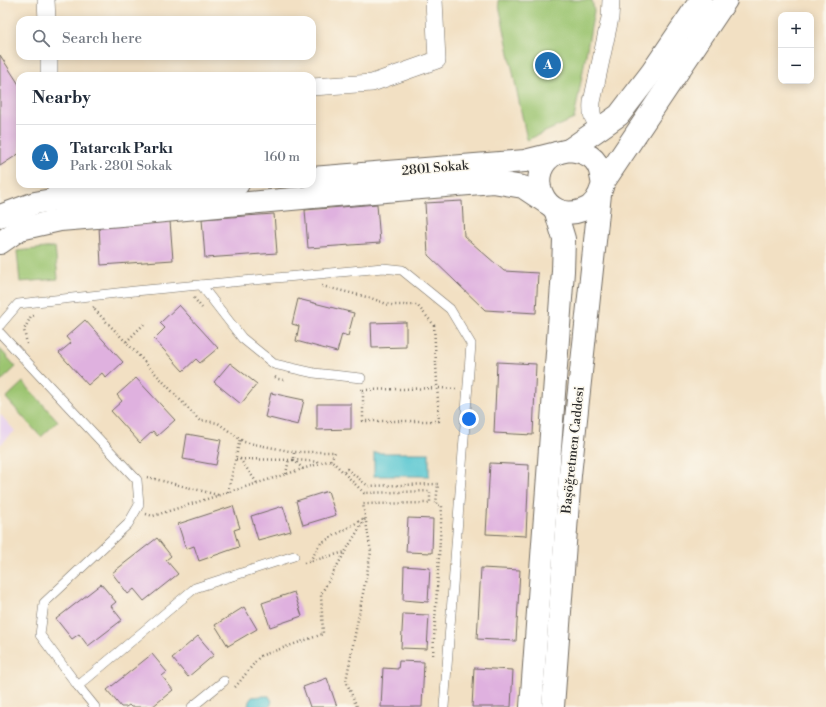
<!DOCTYPE html>
<meta charset="utf-8">
<style>
:root{--surface:#fff;--page:#f2f2f3;--text:#1f2937;--muted:#747a83;--line:#e0e1e3;--accent:#1f6fb2}
body{margin:0;font-family:"Libre Bodoni",serif;background:var(--page);color:var(--text)}
.controls{position:absolute;right:12px;top:12px;display:grid;overflow:hidden;border-radius:8px;box-shadow:0 2px 10px #0003}
.controls button{width:36px;height:36px;display:grid;place-items:center;padding:0;border:0;border-bottom:1px solid var(--line);background:var(--surface);color:var(--text);font:20px sans-serif}
.you{position:absolute;left:469px;top:419px;width:14px;height:14px;margin:-10px;border:3px solid #fff;border-radius:50%;background:#1a73e8;box-shadow:0 0 0 6px #1a73e833}
.badge{display:grid;place-items:center;width:26px;height:26px;border-radius:50%;background:var(--accent);color:#fff;font-size:13px;font-weight:700}
.pin{position:absolute;translate:-50% -50%;border:2px solid #fff;box-shadow:0 1px 4px #0006}
.list{margin:0;padding:0;list-style:none}
h2{display:flex;justify-content:space-between;align-items:center;height:52px;margin:0;padding:0 16px;font-size:17px}
h2 small{font-size:13px;font-weight:400;color:var(--muted)}
.list li{display:grid;grid-template-columns:26px 1fr auto;gap:12px;align-items:center;box-sizing:border-box;height:64px;padding:0 16px;border-top:1px solid var(--line)}
.list b{display:block;font-size:15px;white-space:nowrap}
.list p{margin:0;font-size:13px;white-space:nowrap;color:var(--muted)}
.list em{font-size:13px;font-style:normal;color:var(--muted)}
.icon{flex:none;width:22px;height:22px;fill:none;stroke:currentColor;stroke-width:2;stroke-linecap:round;stroke-linejoin:round}
.map{position:relative;flex:none;width:826px;height:707px;overflow:hidden}
.search{position:absolute;background:var(--surface);box-shadow:0 2px 10px #0003;left:16px;top:16px;width:300px;height:44px;display:flex;align-items:center;gap:10px;box-sizing:border-box;padding:0 14px;border-radius:12px;color:var(--muted);font-size:15px}
.panel{position:absolute;background:var(--surface);box-shadow:0 2px 10px #0003;left:16px;top:72px;width:300px;height:116px;border-radius:12px}
.map>svg:first-child{display:block}
</style>
<div class="map">
<svg width="826" height="707" viewBox="0 0 826 707">
<rect width="100%" height="100%" fill="#fbf7ec"/>
<filter id="ink" filterUnits="userSpaceOnUse"><feTurbulence type="fractalNoise" baseFrequency=".025" numOctaves="2"/><feDisplacementMap in="SourceGraphic" scale="8" xChannelSelector="R" yChannelSelector="G"/><feConvolveMatrix kernelMatrix="1 2 1 2 8 2 1 2 1" color-interpolation-filters="sRGB"/></filter>
<filter id="wash" filterUnits="userSpaceOnUse"><feTurbulence type="fractalNoise" baseFrequency=".012" numOctaves="4" result="noise"/><feDisplacementMap in="SourceGraphic" scale="16" xChannelSelector="R" yChannelSelector="G"/><feGaussianBlur stdDeviation="0.9" result="paint"/><feColorMatrix in="noise" values="0 0 0 0 0 0 0 0 0 0 0 0 0 0 0 0 0 1.4 0 .05"/><feComposite in="paint" operator="in"/></filter>
<g filter="url(#wash)">
<rect width="100%" height="100%" fill="#f2e0c3"/>
<polygon fill="#e8d2ee" points="0,414 15,431 0,445"/>
<g fill="#9bc470" stroke="#63784e">
<polygon points="498,0 592,0 594,11 574,119 527,140"/>
<polygon points="55,247 58,279 20,282 17,251"/>
<polygon points="0,349 16,367 0,382"/>
<polygon points="23,382 58,421 41,437 6,398"/>
</g>
<g fill="#5bc8d2" stroke="#437a7e">
<rect x="374" y="453" width="55" height="23"/>
<polygon points="261,696 269,696 272,701 270,707 248,707 249,701 252,697"/>
</g>
<g id="blocks">
<g fill="#dfb1df">
<polygon points="0,55 20,86 20,153 0,166"/>
<polygon points="462,201 464,236 504,271 538,273 536,313 485,310 428,255 425,203"/>
<polygon points="377,204 380,243 308,248 305,210"/>
<polygon points="274,214 277,253 205,258 202,219"/>
<polygon points="170,221 173,260 101,265 99,226"/>
<polygon points="298,299 354,313 348,336 342,334 337,352 296,341 299,326 292,324"/>
<polygon points="179,305 218,348 200,363 196,359 183,371 154,339 165,328 160,323"/>
<polygon points="85,320 123,362 106,378 102,373 88,385 59,353 71,343 66,337"/>
<polygon points="406,322 406,347 372,348 371,323"/>
<polygon points="497,362 536,364 533,435 494,433"/>
<polygon points="230,363 257,384 241,404 214,382"/>
<polygon points="136,378 175,420 157,436 153,431 140,443 111,411 122,401 117,395"/>
<polygon points="271,393 304,400 298,425 265,417"/>
<polygon points="317,404 351,404 351,429 317,430"/>
<polygon points="187,434 221,440 216,465 183,459"/>
<polygon points="490,463 529,465 526,536 486,534"/>
<polygon points="328,491 336,515 303,525 296,501"/>
<polygon points="233,506 240,528 234,530 239,547 199,561 194,546 186,549 178,524"/>
<polygon points="283,506 291,531 258,540 251,516"/>
<polygon points="408,518 433,519 432,553 406,552"/>
<polygon points="157,538 171,556 166,560 178,574 144,601 134,589 128,594 112,573"/>
<polygon points="404,566 430,568 428,602 403,600"/>
<polygon points="481,568 520,570 516,641 477,639"/>
<polygon points="101,584 116,602 111,606 122,620 88,646 79,634 72,639 56,619"/>
<polygon points="294,592 302,616 270,627 262,603"/>
<polygon points="244,607 257,629 228,646 215,625"/>
<polygon points="403,614 429,615 427,649 401,648"/>
<polygon points="198,636 214,655 188,677 172,658"/>
<polygon points="152,654 167,672 162,676 173,690 152,707 131,707 129,705 126,707 121,707 107,690"/>
<polygon points="399,661 424,662 422,707 381,707 383,668 398,669"/>
<polygon points="474,668 513,670 511,707 472,707"/>
<polygon points="327,678 337,707 310,707 303,687"/>
</g>
</g>
</g>
<g filter="url(#ink)">
<use href="#blocks" fill-opacity="0" stroke="#716a60" stroke-width="1"/>
<g fill="none" stroke-linecap="round" stroke-linejoin="round">
<g stroke="#716a60" stroke-width="10">
<g id="service">
<polyline points="201,285 242,338 274,364 314,373 361,378"/>
<polyline points="0,325 18,304 135,291 383,268 402,270 450,309 471,344 444,707"/>
<polyline points="0,333 137,480 139,505 128,524 44,603 40,635 78,686 95,707"/>
<polyline points="78,686 195,588 294,556"/>
<polyline points="192,707 224,681"/>
</g>
</g>
<g stroke="#716a60" stroke-width="18">
<g id="minor">
<polyline points="46,0 47,20"/>
<polyline points="49,56 49,76"/>
<polyline points="312,87 372,83 437,60 434,0"/>
<path d="M600 129C592 117 591 115 592 102L610 18 611 0"/>
<polyline points="56,184 57,199"/>
</g>
</g>
<g stroke="#716a60" stroke-width="24">
<g id="tertiary">
<polyline points="569,150 619,115 652,72 701,0"/>
<path d="M569 150C586 152 598 157 601 175 602 180 603 183 602 187 599 197 593 207 583 210 543 225 522 170 557 153 560 152 565 151 569 150Z"/>
<polyline points="312,178 525,161 557,153"/>
<polyline points="603,183 726,0"/>
<polyline points="0,216 35,203 57,199 238,184"/>
<polyline points="0,243 20,229 60,220 133,214 313,197 493,182 523,187 547,203"/>
<polyline points="531,707 563,271 564,239 555,209"/>
<polyline points="553,707 570,475 600,194"/>
</g>
</g>
<g stroke="#716a60" stroke-width="2.5" stroke-dasharray="1 3" stroke-linecap="butt">
<polyline points="322,286 371,298 389,305 417,305 434,325 439,421 363,421 363,390 361,390"/>
<polyline points="194,298 202,308"/>
<polyline points="94,307 93,308 126,342"/>
<polyline points="144,324 126,342 199,420 218,423 244,442 294,452 335,452 331,460"/>
<polyline points="27,344 24,330 31,316 36,315"/>
<polyline points="275,377 278,379 285,380"/>
<polyline points="363,390 438,388 457,389"/>
<polyline points="236,459 294,460 294,452"/>
<polyline points="240,459 257,483"/>
<polyline points="303,469 294,460 321,462"/>
<polyline points="344,472 347,469 368,486 438,484 436,504 442,506 433,655"/>
<polyline points="286,474 289,459"/>
<polyline points="147,477 218,495"/>
<polyline points="228,492 240,439"/>
<polyline points="146,514 153,516 331,460 364,493 430,491 430,503 363,504 371,552 346,681 357,707"/>
<polyline points="310,561 321,543 365,518"/>
<polyline points="304,563 345,552"/>
<polyline points="235,687 237,685 260,656 323,634 321,594 345,552 365,519"/>
</g>
<use href="#service" stroke="#fff" stroke-width="9"/>
<use href="#minor" stroke="#fff" stroke-width="17"/>
<use href="#tertiary" stroke="#fff" stroke-width="22"/>
</g>
</g>
<g text-anchor="middle" dominant-baseline="central" stroke-width="3" stroke-linejoin="round" paint-order="stroke">
<g font-size="13" fill="#2b2b2b" stroke="#fbf7ec">
<text transform="translate(435 168) rotate(-5)">2801 Sokak</text>
<text transform="translate(573 450) rotate(-84)">Başöğretmen Caddesi</text>
</g>
</g>
</svg>
<div class="controls">
<button>+</button>
<button>−</button>
</div>
<div class="you"></div>
<div class="pin badge" style="left:548px;top:65px">A</div>
<div class="search"><svg class="icon" aria-label="search" viewBox="0 0 24 24"><circle cx="10" cy="10" r="6"/><path d="M15 15l6 6"/></svg>Search here</div>
<section class="panel">
<h2>Nearby<small></small></h2>
<ul class="list">
<li><span class="badge">A</span><div><b>Tatarcık Parkı</b><p>Park · 2801 Sokak</p></div><em>160 m</em></li>
</ul>
</section>
</div>
